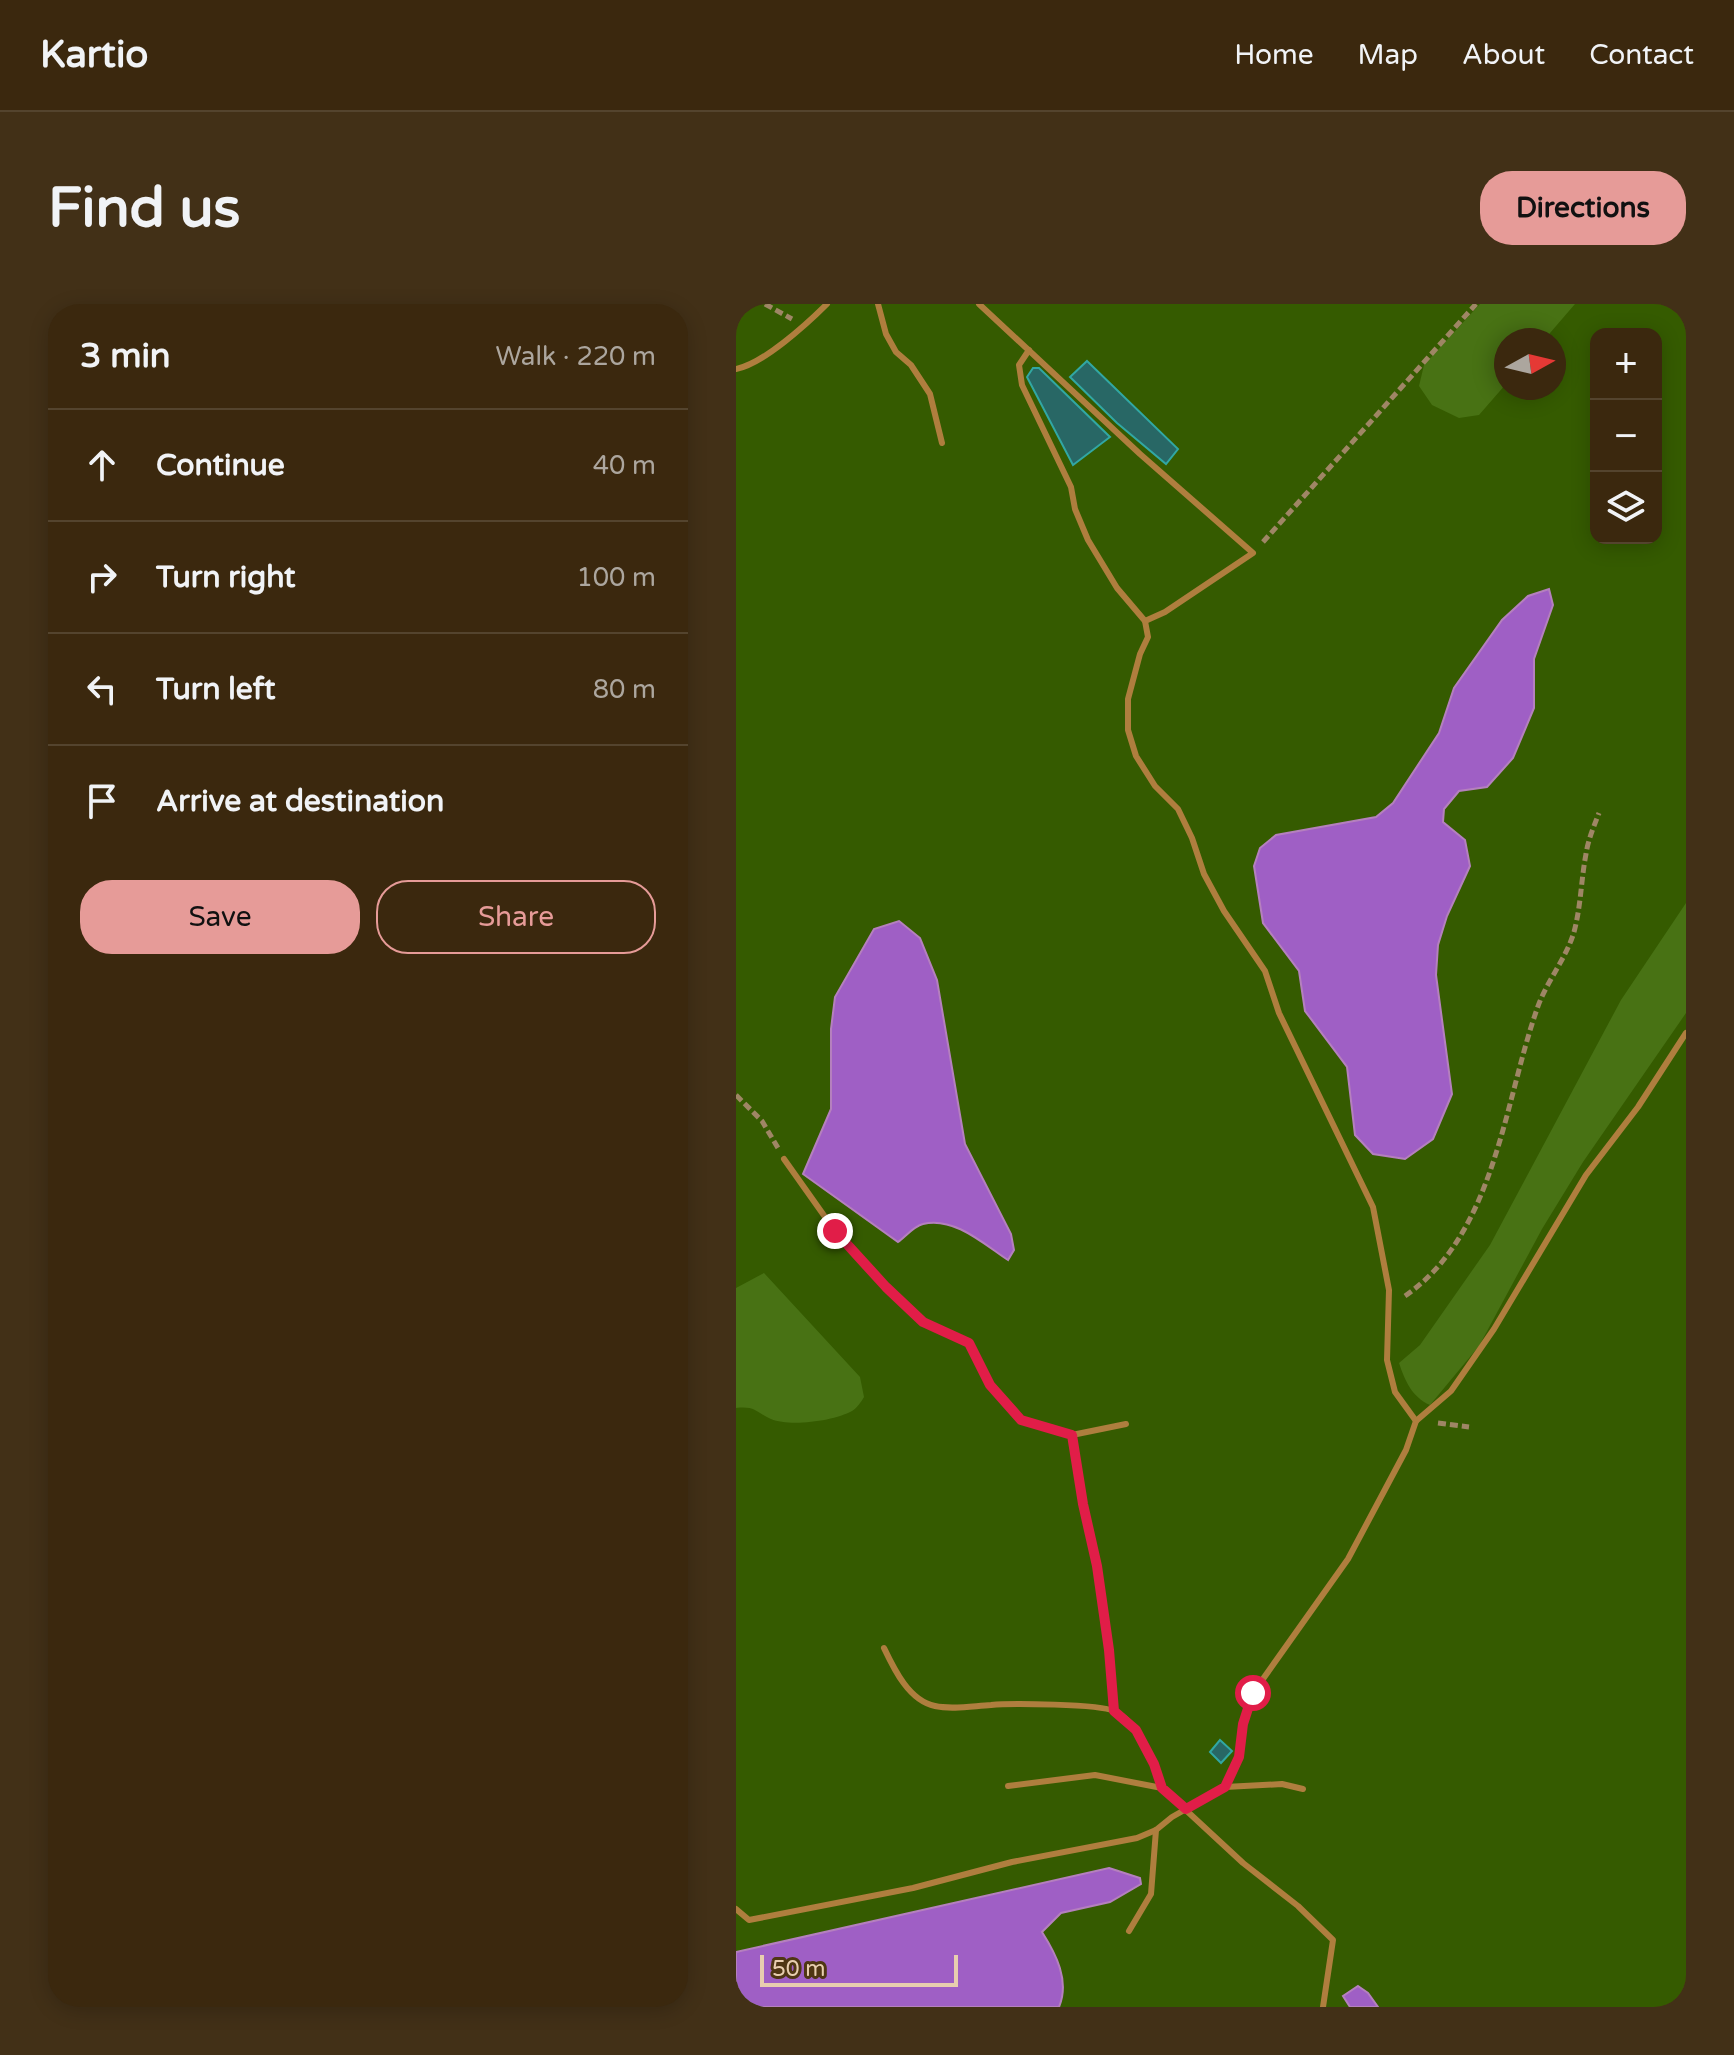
<!DOCTYPE html>
<meta charset="utf-8">
<style>
:root{--surface:#3b280e;--page:#423017;--text:#f1f3f6;--muted:#aca69e;--line:#54442e;--accent:#e69b98}
body{margin:0;font-family:"Varela Round",sans-serif;background:var(--page);color:var(--text)}
.controls{position:absolute;right:24px;top:24px;display:grid;overflow:hidden;border-radius:16px;box-shadow:0 4px 20px #0003}
.controls button{width:72px;height:72px;display:grid;place-items:center;padding:0;border:0;border-bottom:2px solid var(--line);background:var(--surface);color:var(--text);font:40px sans-serif}
.compass{position:absolute;left:758px;top:24px;width:72px;height:72px;border-radius:50%;background:var(--surface);box-shadow:0 4px 20px #0003;rotate:82deg}
.scale{position:absolute;left:24px;bottom:20px;width:198px;box-sizing:border-box;padding-left:8px;border:4px solid #e8ceaf;border-top:0;font-size:22px;line-height:28px;white-space:nowrap;color:#e8ceaf;-webkit-text-stroke:6px #4f3613;paint-order:stroke}
.stop{position:absolute;width:24px;height:24px;margin:-18px;border:6px solid #e11d48;border-radius:50%;background:#fff}
.stop.end{background:#e11d48;border-color:#fff;box-shadow:0 2px 8px #0008}
.list{margin:0;padding:0;list-style:none}
h2{display:flex;justify-content:space-between;align-items:center;height:104px;margin:0;padding:0 32px;font-size:34px}
h2 small{font-size:26px;font-weight:400;color:var(--muted)}
.list li{display:grid;grid-template-columns:52px 1fr auto;gap:24px;align-items:center;box-sizing:border-box;height:112px;padding:0 32px;border-top:2px solid var(--line)}
.list b{display:block;font-size:30px;white-space:nowrap}
.list em{font-size:26px;font-style:normal;color:var(--muted)}
.actions{display:flex;gap:16px;padding:24px 32px}
.actions a{flex:1;padding:18px 0;border:2px solid var(--accent);border-radius:32px;text-align:center;font-size:28px;color:var(--accent)}
.actions .main{background:var(--accent);color:#111}
.icon{flex:none;width:44px;height:44px;fill:none;stroke:currentColor;stroke-width:2;stroke-linecap:round;stroke-linejoin:round}
.map{position:relative;flex:none;width:950px;height:1703px;overflow:hidden;border-radius:32px}
header{display:flex;align-items:center;gap:48px;box-sizing:border-box;height:112px;padding:0 40px;background:var(--surface);border-bottom:2px solid var(--line)}
header strong{font-size:38px}
nav{display:flex;gap:44px;margin-inline-start:auto;font-size:28px}
.intro{display:flex;align-items:center;justify-content:space-between;box-sizing:border-box;height:192px;padding:0 48px}
h1{margin:0;font-size:56px}
.button{padding:20px 36px;border-radius:32px;background:var(--accent);color:#111;font-size:28px;font-weight:700}
main{display:flex;gap:48px;padding:0 48px}
aside{flex:1;background:var(--surface);border-radius:32px;box-shadow:0 4px 20px #0003}
.map>svg:first-child{display:block}
</style>
<header>
<strong>Kartio</strong>
<nav><a>Home</a><a>Map</a><a>About</a><a>Contact</a></nav>
</header>
<div class="intro"><h1>Find us</h1><a class="button">Directions</a></div>
<main>
<aside>
<h2>3 min<small>Walk · 220 m</small></h2>
<ul class="list">
<li><svg class="icon" aria-label="ahead" viewBox="0 0 24 24"><path d="M12 20V5M6 11l6-6 6 6"/></svg><div><b>Continue</b></div><em>40 m</em></li>
<li><svg class="icon" aria-label="right" viewBox="0 0 24 24"><path d="M7 20v-9h11M14 6l5 5-5 5"/></svg><div><b>Turn right</b></div><em>100 m</em></li>
<li><svg class="icon" aria-label="left" viewBox="0 0 24 24"><path d="M17 20v-9H6M10 6l-5 5 5 5"/></svg><div><b>Turn left</b></div><em>80 m</em></li>
<li><svg class="icon" aria-label="arrive" viewBox="0 0 24 24"><path d="M6 21V4h12l-3 4 3 4H6"/></svg><div><b>Arrive at destination</b></div></li>
</ul>
<div class="actions"><a class="main">Save</a><a>Share</a></div>
</aside>
<div class="map">
<svg width="950" height="1703" viewBox="0 0 950 1703">
<rect width="100%" height="100%" fill="#4f3613"/>
<path fill="#355b00" fill-rule="evenodd" d="M0 0H950V1703H0ZM860 30H920V234H860ZM770 36H818V84H770Z"/>
<g fill="#487214">
<polygon points="744,0 839,0 808,36 770,36 770,80 743,111 723,114 696,101 683,82 688,61"/>
<path d="M950 599V709L847 858 806 925 743 1042 694 1101C676 1093 669 1077 663 1059L684 1041 754 941 885 696Z"/>
<path d="M28 969 124 1073 128 1093C125 1098 121 1104 116 1107 98 1117 54 1123 35 1115 19 1108 20 1102 0 1104V984Z"/>
</g>
<g fill="#9f5fc5" stroke="#b580be" stroke-width="2">
<polygon points="813,285 817,301 798,355 798,404 777,454 751,483 723,487 708,505 707,518 729,536 734,562 711,612 702,641 700,671 716,790 697,835 669,855 637,850 619,831 611,763 569,707 563,667 527,619 518,562 524,544 540,531 640,513 657,499 703,429 718,384 766,316 792,292"/>
<path d="M163 617 184 634 201 676 229 840 275 930 278 946 272 956C249 941 218 912 187 920 178 922 169 933 162 938L67 870 95 805V725L99 693 138 625Z"/>
<path d="M373 1564 404 1574 405 1580 374 1598 325 1609 306 1628C320 1650 334 1677 323 1703H0V1648Z"/>
<polygon points="622,1682 632,1689 642,1703 614,1703 607,1692"/>
</g>
<g fill="#286765" stroke="#31a7a3" stroke-width="2">
<polygon points="351,57 442,145 430,160 381,119 334,73"/>
<polygon points="297,64 303,64 374,133 337,161 291,73"/>
<polygon points="484,1436 496,1447 485,1459 474,1448"/>
</g>
<g fill="none" stroke-linecap="round" stroke-linejoin="round">
<g stroke="#9f8665" stroke-width="5" stroke-dasharray="8 4" stroke-linecap="butt">
<polyline points="29,0 56,15"/>
<polyline points="527,238 740,0"/>
<polyline points="0,791 26,817 42,844"/>
<path d="M669 992C759 930 768 799 801 705 810 678 830 655 838 628 845 602 845 576 850 550 852 536 858 522 863 509"/>
<polyline points="702,1119 733,1123"/>
</g>
<g stroke="#af7e3e" stroke-width="6">
<polyline points="142,0 150,30 160,48 175,61 194,90 206,139"/>
<polyline points="243,0 404,150 517,249 429,308 409,317"/>
<polyline points="293,46 283,61 286,81 335,183 339,205 352,236 381,284 409,317 412,333 404,350 392,395 392,426 400,452 419,482 442,505 456,534 468,570 488,607 529,667 543,709 637,903 653,986 651,1056 659,1088 680,1117"/>
<path d="M0 65C27 60 71 20 91 0"/>
<polyline points="48,855 99,927 150,983 187,1018 233,1039 254,1081 285,1116 336,1131 390,1120"/>
<polyline points="336,1131 347,1200 361,1262 373,1346 378,1407"/>
<path d="M148 1344C158 1365 173 1397 199 1402 216 1406 237 1402 255 1401 274 1399 364 1400 378 1407 403 1418 418 1460 426 1484"/>
<polyline points="272,1482 359,1471 426,1484 507,1559 562,1602 597,1636 587,1703"/>
<polyline points="489,1483 546,1480 567,1485"/>
<polyline points="0,1605 13,1616 177,1584 276,1558 401,1534 420,1526 436,1513 489,1483 503,1453 507,1420 517,1389 612,1255 670,1146 680,1117 715,1087 758,1025 850,871 902,803 950,729"/>
<polyline points="393,1627 415,1590 420,1526"/>
</g>
</g>
<g fill="none" stroke-linecap="round" stroke-linejoin="round">
<polyline stroke="#e11d48" stroke-width="10" points="99,927 150,983 187,1018 233,1039 254,1081 285,1116 336,1131 347,1200 361,1262 373,1346 378,1407 400,1426 418,1460 426,1484 450,1505 489,1483 503,1453 507,1420 517,1389"/>
</g>
</svg>
<div class="controls">
<button>+</button>
<button>−</button>
<button><svg class="icon" aria-label="layers" viewBox="0 0 24 24"><path d="M12 4l9 5-9 5-9-5zM3 14l9 5 9-5"/></svg></button>
</div>
<svg class="compass" viewBox="-18 -18 36 36"><path d="M0-13l5 13h-10z" fill="#e53935"/><path d="M0 13l5-13h-10z" fill="#aca69e"/></svg>
<div class="scale">50 m</div>
<div class="stop" style="left:517px;top:1389px"></div>
<div class="stop end" style="left:99px;top:927px"></div>
</div>
</main>
